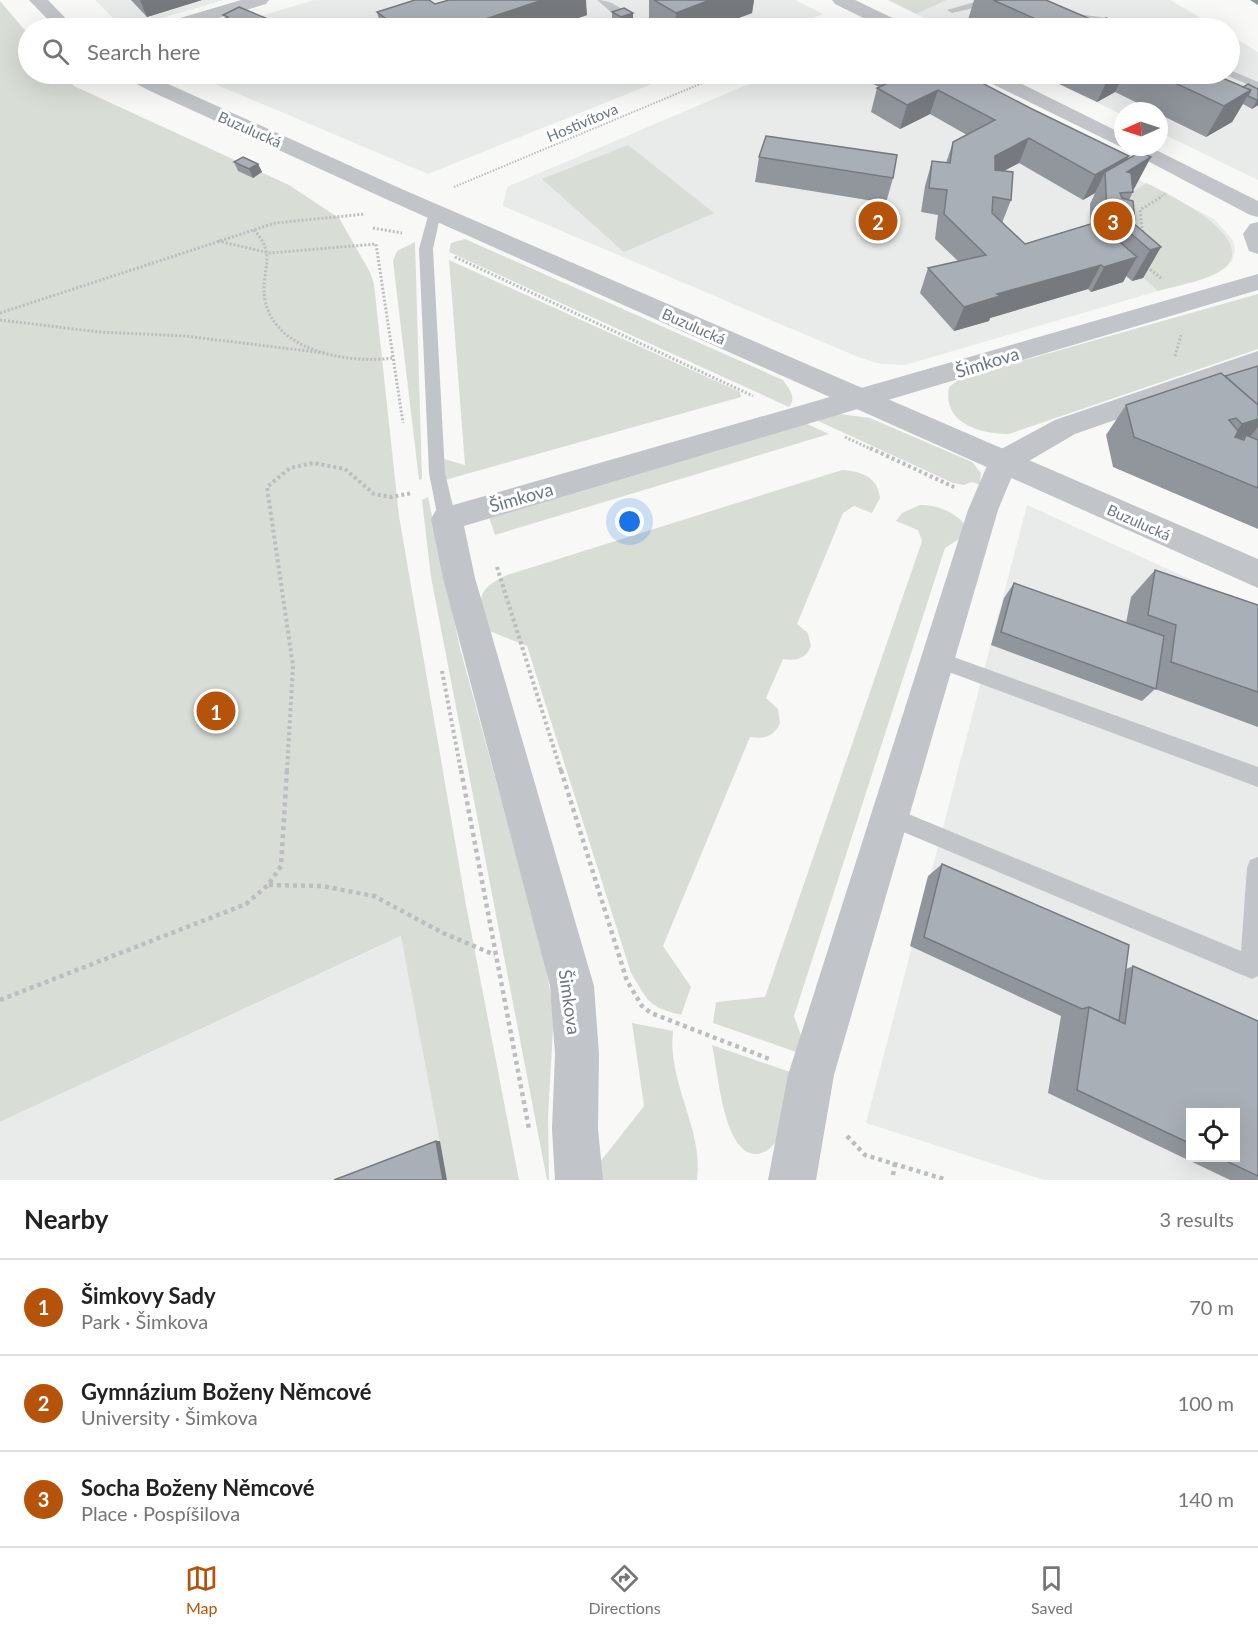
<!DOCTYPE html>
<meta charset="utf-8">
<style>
:root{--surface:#fff;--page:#f2f2f2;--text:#222;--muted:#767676;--line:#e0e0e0;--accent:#b45309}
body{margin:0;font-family:Lato,sans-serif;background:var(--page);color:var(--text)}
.controls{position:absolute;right:18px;bottom:18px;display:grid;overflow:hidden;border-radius:0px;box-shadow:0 6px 24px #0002}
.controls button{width:54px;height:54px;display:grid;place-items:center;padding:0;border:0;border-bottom:2px solid var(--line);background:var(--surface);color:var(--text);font:30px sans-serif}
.compass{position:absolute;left:1114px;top:102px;width:54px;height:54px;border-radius:50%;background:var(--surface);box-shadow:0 6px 24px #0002;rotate:267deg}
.you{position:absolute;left:630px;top:522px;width:21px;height:21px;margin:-15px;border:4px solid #fff;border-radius:50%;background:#1a73e8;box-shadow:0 0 0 9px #1a73e833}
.badge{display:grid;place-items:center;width:39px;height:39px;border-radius:50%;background:var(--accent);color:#fff;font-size:20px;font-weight:700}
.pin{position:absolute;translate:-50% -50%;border:3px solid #fff;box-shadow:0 2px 6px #0006}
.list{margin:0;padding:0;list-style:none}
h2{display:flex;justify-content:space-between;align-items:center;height:78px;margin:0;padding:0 24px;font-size:26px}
h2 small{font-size:20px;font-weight:400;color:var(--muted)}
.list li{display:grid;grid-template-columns:39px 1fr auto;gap:18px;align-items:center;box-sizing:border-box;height:96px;padding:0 24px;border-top:2px solid var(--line)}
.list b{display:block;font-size:22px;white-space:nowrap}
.list p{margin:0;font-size:20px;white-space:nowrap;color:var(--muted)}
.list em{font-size:20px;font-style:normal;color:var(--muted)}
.icon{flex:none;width:33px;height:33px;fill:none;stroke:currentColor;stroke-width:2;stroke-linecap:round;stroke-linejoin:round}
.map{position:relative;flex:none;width:1258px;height:1180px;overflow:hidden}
.search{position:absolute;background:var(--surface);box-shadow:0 6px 24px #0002;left:18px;right:18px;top:18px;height:66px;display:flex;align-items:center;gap:15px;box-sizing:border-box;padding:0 21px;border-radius:33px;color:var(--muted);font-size:22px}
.sheet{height:366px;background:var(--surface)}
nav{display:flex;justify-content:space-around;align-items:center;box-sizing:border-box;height:84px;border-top:2px solid var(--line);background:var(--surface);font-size:16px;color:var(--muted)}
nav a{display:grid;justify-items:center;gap:3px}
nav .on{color:var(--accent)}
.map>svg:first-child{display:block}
</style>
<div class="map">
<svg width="1258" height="1180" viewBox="0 0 1258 1180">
<rect width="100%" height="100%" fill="#f8f9f7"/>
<g fill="#e9eaea" fill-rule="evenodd">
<polygon points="95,0 224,0 134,26 120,25"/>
<polygon points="314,0 795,0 823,14 788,28 221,28"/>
<polygon points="947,0 1170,0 1218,28 947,28 916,14"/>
<polygon points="1230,35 1258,52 1258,180 1159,132 1159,111 1123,111 1123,115 1037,74 1230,74"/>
<polygon points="191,74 677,74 428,174"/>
<polygon points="772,74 937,74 1214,219 1233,240 1235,251 1232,261 1225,268 1213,275 905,365 881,364 858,357 503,206 507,187"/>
<path d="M1027 505 1258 610V1180H1044L866 1123ZM1190 1112H1236V1158H1190Z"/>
<polygon points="402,936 447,1180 0,1180 0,1122"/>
</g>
<g fill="#d8ddd6">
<polygon points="888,0 947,0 916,14"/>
<polygon points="0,1 28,34 28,74 63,74 74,86 289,185 339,218 370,272 374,284 399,516 466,905 519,1180 447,1180 401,936 0,1122"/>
<polygon points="628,145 714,213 624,252 542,179"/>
<path d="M1147 183C1167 194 1258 236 1225 268 1207 281 1179 285 1158 291L1117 254 1113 203Z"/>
<path d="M465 239 783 380C789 389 797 397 789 407L449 252 451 243Z"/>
<polygon points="415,242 422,479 419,480 393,261 397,251"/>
<polygon points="449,260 740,392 741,397 445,480 444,459 465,465"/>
<path d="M1258 294V349L1009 434C979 434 942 423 949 387L961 378Z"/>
<polygon points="841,414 870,418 972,462 981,473 980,485 972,482 964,485 953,483 816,420"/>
<polygon points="805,423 829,434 495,535 489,517"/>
<path d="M842 470C861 471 878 477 880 498L872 513 854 506 843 513 797 624 808 633 811 646C806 659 796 661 783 659L766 698 778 709 780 723C774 737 764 739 750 737L663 946 691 987 681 1015C648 1007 648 1001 631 973L527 646 487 630C478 600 475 590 507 575Z"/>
<polygon points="428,497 460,648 544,958 554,1012 548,1117 549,1180 547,1180 431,577 422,500"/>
<path d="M920 505C937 505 952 511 964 523L962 537 945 548 794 1016 804 1044 799 1053 713 1023 716 1002 765 997 922 541 918 530 896 521 902 513Z"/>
<path d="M632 1023 673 1031C667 1083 704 1129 697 1180H596L593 1171 644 1106Z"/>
<path d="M712 1045 796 1074C790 1094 785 1123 776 1141 772 1148 765 1153 757 1154 723 1156 718 1069 712 1045Z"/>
</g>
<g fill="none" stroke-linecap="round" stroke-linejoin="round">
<g stroke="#bbbdc0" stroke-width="2" stroke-dasharray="1.5 1.5" stroke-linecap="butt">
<polyline points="692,74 704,81"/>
<polyline points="454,187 724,74"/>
<polyline points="1159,198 1165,194"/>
</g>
<g stroke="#bbbdc0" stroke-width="3" stroke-dasharray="2 2" stroke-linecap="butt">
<polyline points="373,228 402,233"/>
<path d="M254 230C278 256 260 270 265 300 275 352 350 364 393 358"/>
<polyline points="1143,236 1140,210 1161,197"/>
<polyline points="218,241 270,253 376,244 403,423"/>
<polyline points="455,257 753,396"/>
<polyline points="1147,267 1162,279"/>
<polyline points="0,313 275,223 365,214"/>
<polyline points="0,320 99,332 185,336 324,353"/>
<polyline points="1175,356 1181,335"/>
<polyline points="845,437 873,450"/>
</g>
<g stroke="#bbbdc0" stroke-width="4" stroke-dasharray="3 3" stroke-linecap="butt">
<polyline points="870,448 956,488"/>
<polyline points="497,567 561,771"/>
<polyline points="442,671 461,771"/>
<polyline points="287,771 293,666 267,487 290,468 313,463 345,469 374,494 391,497 412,493"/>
</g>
<g stroke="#bbbdc0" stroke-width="4.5" stroke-dasharray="4 4" stroke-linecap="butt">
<polyline points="461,770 529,1129"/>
<polyline points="561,770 627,981 642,1006 651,1013 772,1060"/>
<polyline points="269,885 322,886 374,896 443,933 495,955"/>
<polyline points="0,1000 246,904 268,885 281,866 287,770"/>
<polyline points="847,1136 865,1155 947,1180"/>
<polyline points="893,1175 895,1163"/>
</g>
<g fill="#c1c4c8" fill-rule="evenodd">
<path d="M597 0C616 0 628 14 640 28H630Z"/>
<polygon points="978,1 995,3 1000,6 995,9 978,7 952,13 947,10"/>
<polygon points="1061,12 1108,18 1130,28 1117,28 1106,24 1057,17 1057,13"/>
<polygon points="1230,70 1258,82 1258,89 1226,75 1225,74 1230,74"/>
<polygon points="435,208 441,212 433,249 445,473 456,519 453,524 447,526 441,524 438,519 429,473 419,249 429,212"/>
<polygon points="937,651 1258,767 1258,787 930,665 928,659 930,653"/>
<polygon points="889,806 1241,951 1247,868 1250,860 1258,857 1258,976 1252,979 882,823 878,816 882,809"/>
</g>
<g fill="#c1c4c8" fill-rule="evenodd">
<polygon points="241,0 269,0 266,4 185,28 158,28 160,24"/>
<polygon points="1258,222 1258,254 1249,251 1243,234 1250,224"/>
<polygon points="1258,274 1258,290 464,526 475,578 594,986 599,1054 598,1129 603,1180 555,1180 552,1129 555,1054 550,986 443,578 431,519 436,510"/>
<polygon points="1258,351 1258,370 1075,434 1015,469 998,510 834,1075 816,1180 768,1180 788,1075 968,510 992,454 1055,420"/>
</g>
<g fill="#c1c4c8" fill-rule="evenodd">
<polygon points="29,0 48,0 75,28 56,28"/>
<polygon points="832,0 855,0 905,24 907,28 884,28 835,4"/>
<polygon points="122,74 146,74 404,190 1258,559 1258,588 388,200 150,91 125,78"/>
<polygon points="977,74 1002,74 1123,134 1123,147 1150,147 1258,201 1258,217 1250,215 1123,148 980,78"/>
</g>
</g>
<g fill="#91969d" fill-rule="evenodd">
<polygon points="131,0 202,0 147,17"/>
<polygon points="649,0 754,0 752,13 712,28 652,28 652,22 649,20"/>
<polygon points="974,0 1046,0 1097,23 1128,27 1127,28 979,28 967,23"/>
<polygon points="1250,0 1258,0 1258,5"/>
<polygon points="435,4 587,15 549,28 381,28 377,12"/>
<polygon points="612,12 633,13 633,28 612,28"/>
<polygon points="424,74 457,74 435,82"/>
<path d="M861 74H965L1030 108 1129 156 1126 160 1134 189 1133 190V192L1129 200 1135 221 1134 224 1161 247 1143 278 1132 281 1126 276 1123 282 1091 292 1088 289 990 318 989 321 954 331 920 293 928 268 958 261 935 239 938 215 921 212 925 186 932 161 946 163 953 142 967 135 930 114 900 129 871 112 877 88 879 87 860 77ZM1019 163 1083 200 1095 193 1090 204V224L1025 244 1002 223 1011 200 1004 171Z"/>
<polygon points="1038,74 1213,74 1243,87 1258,89 1258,105 1252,109 1243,104 1232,122 1206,137 1159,114 1159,111 1154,111 1115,92 1097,102"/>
<polygon points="759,157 893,178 886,203 755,182"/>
<polygon points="234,162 258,164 262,172 253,178 238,171"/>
<polygon points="1258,366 1258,529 1113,467 1106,435 1126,405 1225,376"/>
<polygon points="1155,570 1258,605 1258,727 1155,689 1142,701 991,645 1004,598 1014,583 1126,623 1131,597"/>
<path d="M942 864 1126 969 1133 966 1258 1021V1180H1230L1048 1093 1061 1016 910 946 928 876ZM1191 1113 1236 1158H1191Z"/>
</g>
<g fill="#767a7f">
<polygon points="140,0 202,0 147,17"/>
<polygon points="542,0 586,0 587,15 549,28 466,28 465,26"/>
<polygon points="710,0 754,0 752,13 712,28 675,28 676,13"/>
<polygon points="633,13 633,28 621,28 621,17"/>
<polygon points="433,74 457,74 435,82"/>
<polygon points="1110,74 1124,74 1115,92 1097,102"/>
<polygon points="938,90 930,114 900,129 907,105"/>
<polygon points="1251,90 1232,122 1206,137 1224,106"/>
<polygon points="1258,99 1258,105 1252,109 1257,100"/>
<polygon points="1029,138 1019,163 986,180 995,156"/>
<polygon points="1129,156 1116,180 1105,172 1095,193 1083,200 1095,175"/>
<polygon points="1151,157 1134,189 1128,192 1127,172"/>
<polygon points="258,164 262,172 253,178 249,169"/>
<polygon points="1161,247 1143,278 1132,281 1150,250"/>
<polygon points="1137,257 1123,282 1091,292 1104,267"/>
<polygon points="1101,265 1088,289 990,318 989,321 954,331 964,307 997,294"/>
<polygon points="1258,419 1258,427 1243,445 1246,435 1235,447 1217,453 1242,424"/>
<polygon points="436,1141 440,1141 447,1180 443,1180"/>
</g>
<g fill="#a9afb6" stroke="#767a7f" stroke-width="1.5">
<polygon points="415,0 429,0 435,4 449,0 542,0 465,26 469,28 399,28 377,12"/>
<polygon points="654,0 710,0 676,13"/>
<polygon points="993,0 1046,0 1111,28 1055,28 1056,28"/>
<polygon points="239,7 285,26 281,28 204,28 228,17 223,15"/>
<polygon points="624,8 633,13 621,17 612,12"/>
<polygon points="1106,18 1128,27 1126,28 1111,28 1097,23"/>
<polygon points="908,74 907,74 965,74 1030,108 1129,156 1095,175 1029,138 995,156 995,170 1013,172 1011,200 993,197 992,213 1025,244 1097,222 1137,257 1104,267 1101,265 997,294 1000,296 964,307 928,268 986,255 944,214 947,190 929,188 932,161 950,163 953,142 995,120 938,90 907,105 877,88"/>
<polygon points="1156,74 1213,74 1251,90 1224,106"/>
<polygon points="1248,84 1258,89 1258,99 1257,100 1248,96 1251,90 1243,87"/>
<polygon points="766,136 897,155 893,178 759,157"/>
<polygon points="1140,152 1151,157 1127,172 1131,173 1133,192 1120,193 1122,198 1133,201 1135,221 1132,222 1161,247 1150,250 1107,213 1105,172"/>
<polygon points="243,157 258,164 249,169 234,162"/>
<polygon points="1258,366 1258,405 1225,376"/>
<polygon points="1221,373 1258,405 1258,419 1242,424 1236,418 1229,420 1238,431 1235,437 1244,440 1246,435 1258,440 1258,488 1134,437 1126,405"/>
<polygon points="1155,570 1258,605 1258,692 1171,662 1176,625 1148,615"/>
<polygon points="1014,583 1164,636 1156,689 1001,632"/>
<polygon points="942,864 1129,945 1119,1021 1089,1007 1082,1009 924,937"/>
<polygon points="1133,966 1258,1021 1258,1176 1220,1158 1236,1158 1236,1113 1191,1113 1191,1144 1077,1090 1089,1007 1125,1024"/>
<polygon points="436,1141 443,1180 334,1180"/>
</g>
<g text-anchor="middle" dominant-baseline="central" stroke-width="6" stroke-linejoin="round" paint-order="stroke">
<g font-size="15" fill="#6b7784" stroke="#fff">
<text transform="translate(582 122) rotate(-23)">Hostivítova</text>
<text transform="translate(250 129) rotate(24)">Buzulucká</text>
<text transform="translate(694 326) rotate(24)">Buzulucká</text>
<text transform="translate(1139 522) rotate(24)">Buzulucká</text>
</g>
<g font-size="18" fill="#6b7784" stroke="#fff">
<text transform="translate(987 362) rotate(-17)">Šimkova</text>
<text transform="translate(521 497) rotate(-16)">Šimkova</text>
<text transform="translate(570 1002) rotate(82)">Šimkova</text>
</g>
</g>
</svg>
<div class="controls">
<button><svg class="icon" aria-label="locate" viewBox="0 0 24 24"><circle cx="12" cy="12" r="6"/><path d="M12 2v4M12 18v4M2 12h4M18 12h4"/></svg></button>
</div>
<svg class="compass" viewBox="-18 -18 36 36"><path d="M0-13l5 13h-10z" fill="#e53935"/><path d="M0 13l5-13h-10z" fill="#767676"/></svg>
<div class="you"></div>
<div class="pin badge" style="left:216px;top:711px">1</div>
<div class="pin badge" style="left:878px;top:221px">2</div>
<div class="pin badge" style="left:1113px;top:221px">3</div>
<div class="search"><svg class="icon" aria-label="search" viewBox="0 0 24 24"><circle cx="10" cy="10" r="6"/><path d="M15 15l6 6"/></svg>Search here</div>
</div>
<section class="sheet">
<h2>Nearby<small>3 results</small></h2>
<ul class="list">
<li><span class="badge">1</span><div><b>Šimkovy Sady</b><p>Park · Šimkova</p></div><em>70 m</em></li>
<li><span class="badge">2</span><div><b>Gymnázium Boženy Němcové</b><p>University · Šimkova</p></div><em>100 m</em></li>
<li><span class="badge">3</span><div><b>Socha Boženy Němcové</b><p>Place · Pospíšilova</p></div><em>140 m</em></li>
</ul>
</section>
<nav>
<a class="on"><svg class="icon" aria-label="map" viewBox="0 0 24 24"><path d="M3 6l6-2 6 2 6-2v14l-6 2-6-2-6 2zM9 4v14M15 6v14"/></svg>Map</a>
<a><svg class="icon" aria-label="directions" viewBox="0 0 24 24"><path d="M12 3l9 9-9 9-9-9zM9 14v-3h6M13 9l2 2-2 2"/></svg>Directions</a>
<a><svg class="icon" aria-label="saved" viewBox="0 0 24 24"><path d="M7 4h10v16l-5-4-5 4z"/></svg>Saved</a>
</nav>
